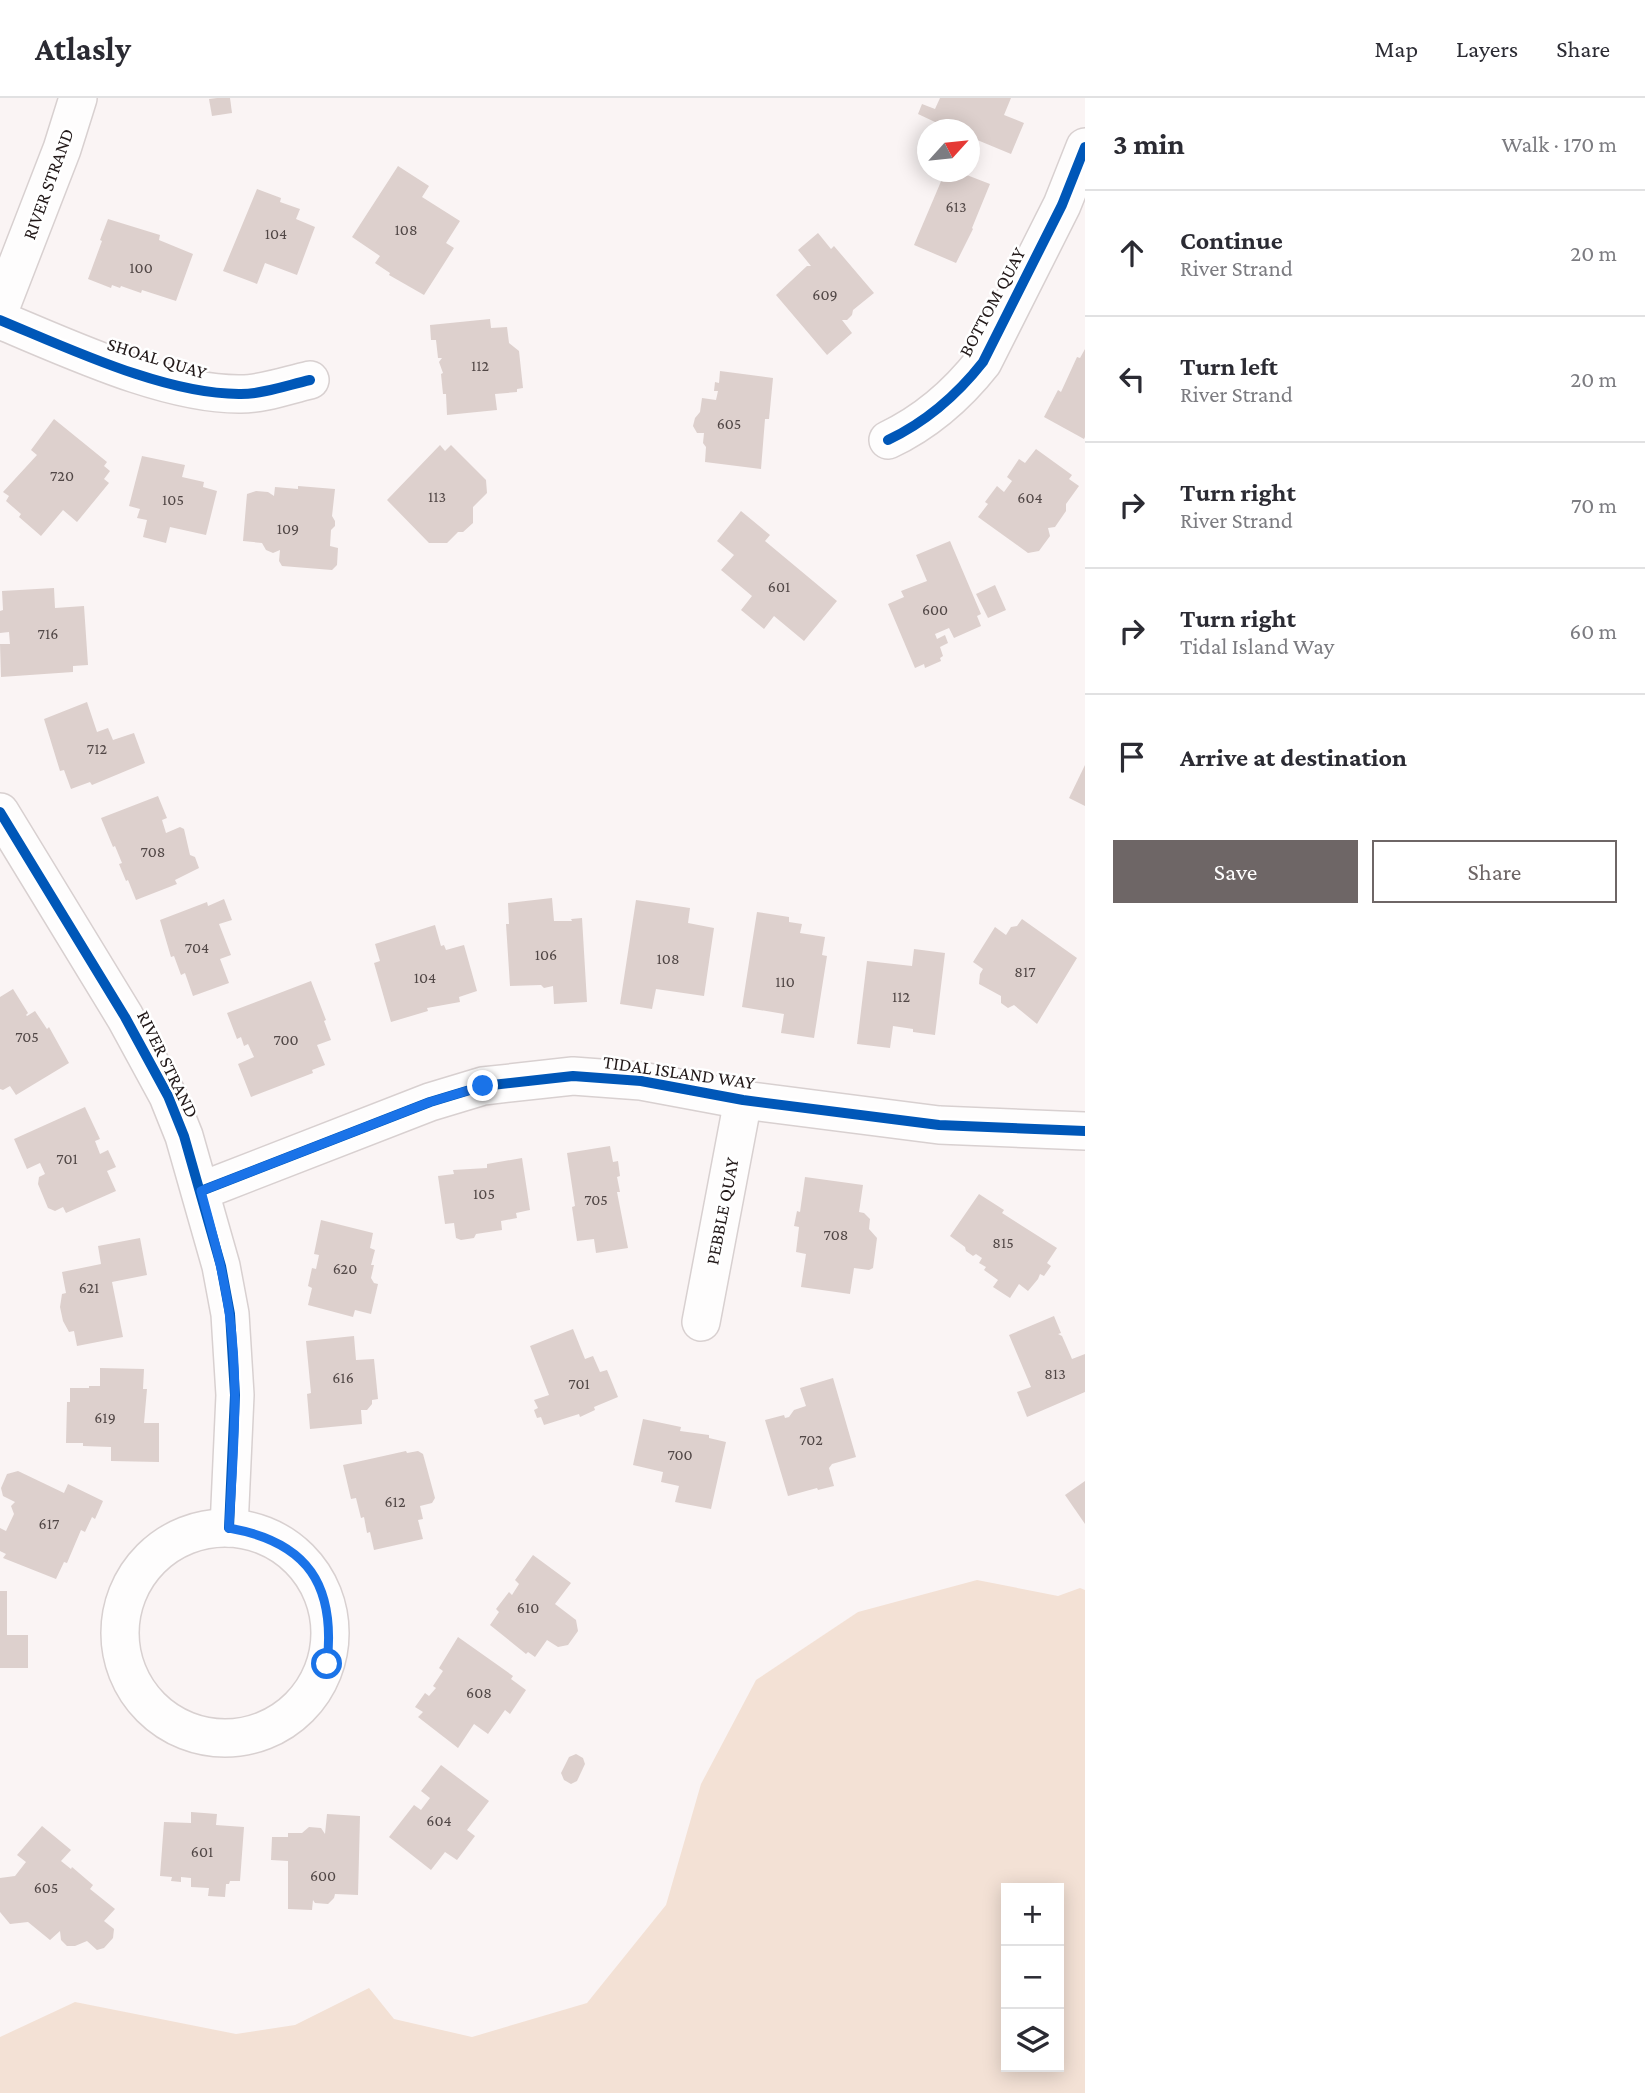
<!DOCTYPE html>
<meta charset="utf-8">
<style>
:root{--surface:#fff;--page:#f2f2f3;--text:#2b2b33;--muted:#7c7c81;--line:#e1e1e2;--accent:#6e6666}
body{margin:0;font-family:"Crimson Pro",serif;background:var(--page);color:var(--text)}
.controls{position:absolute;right:21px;bottom:21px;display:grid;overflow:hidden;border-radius:0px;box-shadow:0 4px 18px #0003}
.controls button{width:63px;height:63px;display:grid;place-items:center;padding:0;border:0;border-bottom:2px solid var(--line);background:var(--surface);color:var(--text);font:35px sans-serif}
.compass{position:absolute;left:917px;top:21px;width:63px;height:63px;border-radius:50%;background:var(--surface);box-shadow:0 4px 18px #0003;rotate:63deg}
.stop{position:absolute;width:21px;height:21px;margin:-16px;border:5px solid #1a73e8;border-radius:50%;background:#fff}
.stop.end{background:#1a73e8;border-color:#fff;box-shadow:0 2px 7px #0008}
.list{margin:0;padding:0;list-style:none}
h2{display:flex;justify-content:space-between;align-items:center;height:91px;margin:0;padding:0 28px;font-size:30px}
h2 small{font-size:23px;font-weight:400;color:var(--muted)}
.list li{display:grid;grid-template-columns:46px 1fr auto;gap:21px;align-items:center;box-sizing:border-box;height:126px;padding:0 28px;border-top:2px solid var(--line)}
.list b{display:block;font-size:26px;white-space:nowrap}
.list p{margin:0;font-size:23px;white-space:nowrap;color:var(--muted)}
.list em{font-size:23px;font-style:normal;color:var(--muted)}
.actions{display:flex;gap:14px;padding:21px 28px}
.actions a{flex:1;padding:16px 0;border:2px solid var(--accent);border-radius:0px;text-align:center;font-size:24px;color:var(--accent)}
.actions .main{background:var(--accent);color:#fff}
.icon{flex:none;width:38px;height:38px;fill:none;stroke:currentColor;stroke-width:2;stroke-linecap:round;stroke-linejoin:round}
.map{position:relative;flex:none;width:1085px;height:1995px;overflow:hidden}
header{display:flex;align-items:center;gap:42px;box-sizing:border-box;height:98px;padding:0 35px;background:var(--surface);border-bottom:2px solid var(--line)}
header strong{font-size:33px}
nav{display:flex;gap:38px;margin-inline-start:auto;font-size:24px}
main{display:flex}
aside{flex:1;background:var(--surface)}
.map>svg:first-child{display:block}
</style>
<header>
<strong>Atlasly</strong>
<nav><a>Map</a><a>Layers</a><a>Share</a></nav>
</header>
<main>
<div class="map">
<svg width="1085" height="1995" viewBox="0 0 1085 1995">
<rect width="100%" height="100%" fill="#faf4f4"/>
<path fill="#f3e1d5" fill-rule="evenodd" d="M977 1482 1058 1498 1080 1490 1085 1492V1995H0V1939L75 1904 236 1936 295 1927 369 1890 394 1921 472 1939 587 1905 666 1807 701 1686 756 1582 858 1514ZM1006 1790H1059V1969H1006Z"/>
<g fill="#ddd0cd">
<polygon points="217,0 230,0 232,15 212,18 209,1"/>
<polygon points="940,0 1011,0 1004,17 1024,25 1011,56 970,39 970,32 952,32 918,16 922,6 935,11"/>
<polygon points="398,68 429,88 422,99 460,123 446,145 454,150 424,197 389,177 390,175 375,165 380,158 352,139"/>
<polygon points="945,74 959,74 990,86 972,130 973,131 956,165 914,147"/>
<polygon points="257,91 281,100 280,104 300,111 296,121 315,129 297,177 265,165 257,186 223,173"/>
<polygon points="108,121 160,137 159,142 193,156 176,203 142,192 141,195 121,188 120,190 112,187 111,190 88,181 102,143 100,142"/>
<polygon points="818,135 831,151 834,148 874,195 853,212 852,217 847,222 842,222 852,235 827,257 776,197 807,168 811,168 798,152"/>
<polygon points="490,221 491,230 507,229 509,245 519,253 523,290 517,291 517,294 495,296 497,312 447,317 446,296 443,296 441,276 443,275 439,264 442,260 438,260 436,242 431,242 430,227"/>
<polygon points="1085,251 1085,339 1084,341 1044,319 1058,292 1061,294 1077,259 1080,260"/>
<polygon points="720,273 773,280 769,321 765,321 761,371 705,364 706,349 703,345 704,335 697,335 693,328 695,320 700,314 702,300 716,302 718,293 714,293 715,284 719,285"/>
<polygon points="54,321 107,364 104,368 110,373 104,381 109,385 77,424 63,412 41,438 19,419 21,416 6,403 9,398 3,394 37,357 31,352"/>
<polygon points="440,347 445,353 451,347 486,382 487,395 473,409 473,425 463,434 458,434 447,445 429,445 387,402"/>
<polygon points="1036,351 1072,377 1069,381 1079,388 1066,406 1066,413 1055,429 1048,430 1050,438 1039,453 1028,455 978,419 988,406 985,404 997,388 1004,394 1012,383 1007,379 1019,361 1025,365"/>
<polygon points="142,358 185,367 182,379 204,384 203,389 217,393 206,437 170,429 166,445 143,439 147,422 137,420 140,411 129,408"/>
<polygon points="298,388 335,391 332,418 335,423 335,428 331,432 330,448 338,450 337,467 332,472 282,468 279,463 280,452 273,455 266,452 262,445 243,443 247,396 256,393 268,394 274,398 275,389 298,391"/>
<polygon points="741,413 770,437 765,443 837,503 804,543 774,518 764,531 741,512 752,498 721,472 734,457 717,443"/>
<polygon points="950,443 981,516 977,518 981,528 954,540 949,530 935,536 937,541 945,537 948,545 940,549 943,558 940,560 941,563 925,570 924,566 915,570 888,506 904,499 901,493 927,483 916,457"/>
<polygon points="995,487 1006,512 988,520 976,496"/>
<polygon points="54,490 55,510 84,508 88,567 73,568 73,574 1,579 0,546 10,546 9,534 0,535 0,513 3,512 2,493"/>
<polygon points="87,604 97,634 108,630 113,642 134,635 145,665 92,687 90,684 71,691 64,672 60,673 44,621"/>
<polygon points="1085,667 1085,708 1069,700"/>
<polygon points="158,698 167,720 162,722 166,735 180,729 184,731 190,757 195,759 199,770 175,782 177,786 136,802 128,782 126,783 119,766 122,765 115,748 113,749 101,720"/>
<polygon points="552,800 554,823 572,823 571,821 582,820 587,904 554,906 553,888 544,890 541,887 510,888 506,826 509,826 508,805"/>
<polygon points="224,801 232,822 219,826 231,857 220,861 229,885 193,898 185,875 181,877 174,858 171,859 160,822 207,804 208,808"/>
<polygon points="636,802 690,810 688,825 714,830 704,898 656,891 652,911 620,906"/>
<polygon points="757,814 789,819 789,824 802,826 800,835 825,839 822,857 827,858 814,940 781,935 784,916 742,909"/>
<polygon points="1022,821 1077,860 1037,926 1014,907 1008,910 1001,905 1001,898 979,886 980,876 983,871 973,864 995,829 1006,837 1011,829 1017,828"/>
<polygon points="435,827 441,848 444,847 446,852 464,847 477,893 459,899 460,904 427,910 428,913 391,924 374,865 380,863 375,846"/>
<polygon points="914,851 945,855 935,937 913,934 913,931 893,928 890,950 857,946 867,863 912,868"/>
<polygon points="311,883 326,922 324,923 331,942 317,947 325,967 312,972 313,975 251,999 238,966 254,959 248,946 244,948 241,939 237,941 227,915"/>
<polygon points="13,891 28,915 26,917 27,918 35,913 47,931 49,929 69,965 16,997 10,988 3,992 0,991 0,899"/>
<polygon points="85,1009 100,1041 95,1043 100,1056 108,1052 116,1069 107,1073 116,1093 66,1115 63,1109 55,1113 48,1110 38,1086 39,1079 45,1076 40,1065 27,1071 14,1041"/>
<polygon points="610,1048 613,1064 618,1063 620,1078 617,1079 620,1094 617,1094 628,1150 596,1155 594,1141 577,1143 572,1109 575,1108 567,1055"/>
<polygon points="522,1060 530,1112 516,1115 517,1120 501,1123 502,1132 476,1136 474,1140 461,1142 456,1140 454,1125 445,1126 438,1078 454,1076 453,1072 487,1070 487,1066"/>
<polygon points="805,1079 863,1087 859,1114 864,1115 870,1121 869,1131 877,1140 873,1170 869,1172 854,1170 850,1196 801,1189 806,1156 796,1154 799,1129 794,1128 797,1113 800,1114"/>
<polygon points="979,1096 1004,1112 1002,1115 1057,1150 1047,1165 1051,1168 1044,1178 1040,1176 1038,1181 1028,1193 1019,1186 1010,1200 993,1189 998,1182 984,1172 986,1169 979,1165 982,1160 976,1156 973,1158 966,1153 965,1149 950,1138"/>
<polygon points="321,1122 373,1135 370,1150 375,1152 371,1167 374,1167 371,1180 374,1185 378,1186 371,1216 355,1212 353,1219 308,1207 312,1190 308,1188 312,1170 316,1171 319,1157 314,1156"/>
<polygon points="140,1140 147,1177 112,1184 123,1239 77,1248 74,1233 69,1234 63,1223 60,1209 62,1196 66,1195 62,1174 101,1166 98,1148"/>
<polygon points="1054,1218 1061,1235 1058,1236 1062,1238 1072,1261 1085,1256 1085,1294 1027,1319 1017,1294 1031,1289 1009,1237"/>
<polygon points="573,1231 585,1261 593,1258 600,1274 607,1272 618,1299 594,1309 595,1312 580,1319 579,1316 544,1327 541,1319 537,1320 534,1312 538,1310 534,1302 549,1297 530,1248"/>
<polygon points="354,1238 356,1262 374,1261 378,1301 372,1302 372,1306 367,1312 361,1312 362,1326 310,1331 307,1296 311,1295 306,1243"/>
<polygon points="100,1270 144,1271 143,1291 147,1291 144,1325 159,1325 159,1364 111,1363 111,1349 83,1348 83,1345 66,1345 67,1304 70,1304 70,1290 89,1290 89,1288 100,1288"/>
<polygon points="833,1280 856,1359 832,1366 829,1370 834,1388 818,1392 817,1390 788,1398 765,1322 784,1317 785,1320 789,1319 794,1312 806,1308 800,1290"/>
<polygon points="643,1321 681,1329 680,1333 709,1337 709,1340 726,1344 711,1411 675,1404 679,1388 661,1384 663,1374 633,1367"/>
<polygon points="406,1353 407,1355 418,1353 423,1356 435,1400 432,1405 420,1408 423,1421 418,1422 423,1441 374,1452 370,1434 367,1435 364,1419 361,1420 356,1400 351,1401 343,1367"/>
<polygon points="18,1373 64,1395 68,1386 103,1403 95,1421 92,1419 85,1434 81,1432 67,1465 64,1464 56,1481 3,1460 6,1456 0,1453 0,1430 6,1433 14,1416 11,1408 15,1404 3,1398 1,1390 7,1376"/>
<polygon points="1085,1383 1085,1426 1065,1397"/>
<polygon points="533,1457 571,1485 555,1506 576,1522 578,1533 568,1547 558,1549 547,1542 535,1559 528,1554 526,1556 490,1527 499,1514 496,1511 509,1494 512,1497 519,1486 515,1482"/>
<polygon points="0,1493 7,1493 7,1537 28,1537 28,1570 0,1570"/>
<polygon points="458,1539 513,1578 511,1581 526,1592 510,1616 505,1612 488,1636 474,1626 458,1650 418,1619 423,1614 415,1609 425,1595 429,1598 436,1590 433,1588 443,1573 439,1570"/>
<polygon points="576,1656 583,1660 585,1666 577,1683 571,1686 564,1682 561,1675 569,1659"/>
<polygon points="441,1667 489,1703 467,1732 475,1738 457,1762 445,1754 431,1772 389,1739 414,1707 421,1712 430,1700 421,1693"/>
<polygon points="191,1714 217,1716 216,1727 244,1729 240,1783 230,1783 229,1786 226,1786 225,1799 208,1798 209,1790 191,1789 191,1780 181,1779 181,1784 171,1783 172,1779 160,1778 164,1724 191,1725"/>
<polygon points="327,1716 360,1718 358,1797 335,1796 334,1800 328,1806 315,1805 313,1802 312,1812 288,1811 288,1763 271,1762 272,1739 288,1739 288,1735 302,1735 309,1729 321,1730 325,1736"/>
<polygon points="42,1728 71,1752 61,1763 71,1771 72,1769 93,1787 90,1791 115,1811 104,1823 114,1831 113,1840 104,1850 97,1852 87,1843 75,1848 67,1848 61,1842 60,1833 50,1842 28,1824 10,1826 0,1814 0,1780 15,1778 26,1764 17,1757"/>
</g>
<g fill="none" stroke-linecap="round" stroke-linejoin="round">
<g stroke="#d8d0d0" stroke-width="40">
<g id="minor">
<polyline points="0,211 62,51 78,0"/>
<path d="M0 222C70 251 167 297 241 296 264 296 288 287 310 282"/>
<path d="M888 342C926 324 957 297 983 264L1062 107 1085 49"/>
<polyline points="0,714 125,919 168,998 184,1038 221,1168 230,1216 235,1297 229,1430"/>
<polyline points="201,1093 430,1004 483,988 573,978 641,983 743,1002 939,1027 1085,1033"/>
<polyline points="701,1224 743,1002"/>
<circle cx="225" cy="1535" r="105"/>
</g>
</g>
<use href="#minor" stroke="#fefdfd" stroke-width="37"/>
<g stroke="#fff" stroke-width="15">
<g id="cycleway">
<path d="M0 222C70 251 167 297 241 296 264 296 288 287 310 282"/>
<path d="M888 342C926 324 957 297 983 264L1062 107 1085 49"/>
<polyline points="0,714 125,919 168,998 184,1038 221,1168 230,1216 235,1297 229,1430"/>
<polyline points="201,1093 430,1004 483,988 573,978 641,983 743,1002 939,1027 1085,1033"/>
</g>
</g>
<use href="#cycleway" stroke="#0057b8" stroke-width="10"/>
</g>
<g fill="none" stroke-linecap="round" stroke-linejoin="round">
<path stroke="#1a73e8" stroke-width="9" d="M327 1566C336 1487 308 1444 229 1430 233 1358 240 1285 229 1214 223 1172 212 1133 201 1093L430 1004 483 988"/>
</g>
<g text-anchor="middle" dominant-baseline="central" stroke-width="5" stroke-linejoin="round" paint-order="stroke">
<g font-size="16" fill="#514746">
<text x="956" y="108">613</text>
<text x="406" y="131">108</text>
<text x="276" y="135">104</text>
<text x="141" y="169">100</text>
<text x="825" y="196">609</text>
<text x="480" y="267">112</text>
<text x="729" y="325">605</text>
<text x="62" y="377">720</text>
<text x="437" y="398">113</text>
<text x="1030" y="399">604</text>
<text x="173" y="401">105</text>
<text x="288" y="430">109</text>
<text x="779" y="488">601</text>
<text x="935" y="511">600</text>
<text x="48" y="535">716</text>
<text x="97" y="650">712</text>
<text x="153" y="753">708</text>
<text x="197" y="849">704</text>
<text x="546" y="856">106</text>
<text x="668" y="860">108</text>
<text x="1025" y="873">817</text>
<text x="425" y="879">104</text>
<text x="785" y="883">110</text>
<text x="901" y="898">112</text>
<text x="27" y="938">705</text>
<text x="286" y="941">700</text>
<text x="67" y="1060">701</text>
<text x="484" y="1095">105</text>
<text x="596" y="1101">705</text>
<text x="836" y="1136">708</text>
<text x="1003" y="1144">815</text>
<text x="345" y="1170">620</text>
<text x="89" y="1189">621</text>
<text x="1055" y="1275">813</text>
<text x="343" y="1279">616</text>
<text x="579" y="1285">701</text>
<text x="105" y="1319">619</text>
<text x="811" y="1341">702</text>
<text x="680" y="1356">700</text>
<text x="395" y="1403">612</text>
<text x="49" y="1425">617</text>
<text x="528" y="1509">610</text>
<text x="479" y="1594">608</text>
<text x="439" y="1722">604</text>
<text x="202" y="1753">601</text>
<text x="323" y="1777">600</text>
<text x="46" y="1789">605</text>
</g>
<g font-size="19" fill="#221919" stroke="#fff">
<text transform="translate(48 86) rotate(-70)">RIVER STRAND</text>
<text transform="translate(992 204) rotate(-62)">BOTTOM QUAY</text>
<text transform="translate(157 260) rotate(17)">SHOAL QUAY</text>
<text transform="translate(168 966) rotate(64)">RIVER STRAND</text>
<text transform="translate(679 974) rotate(8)">TIDAL ISLAND WAY</text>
<text transform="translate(722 1113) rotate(-79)">PEBBLE QUAY</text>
</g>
</g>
</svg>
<div class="controls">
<button>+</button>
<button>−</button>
<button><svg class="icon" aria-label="layers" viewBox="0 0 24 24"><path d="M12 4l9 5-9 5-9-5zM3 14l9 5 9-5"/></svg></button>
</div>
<svg class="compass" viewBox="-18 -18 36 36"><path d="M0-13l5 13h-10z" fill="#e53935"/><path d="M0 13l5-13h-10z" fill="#7c7c81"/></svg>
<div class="stop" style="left:327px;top:1566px"></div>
<div class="stop end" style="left:483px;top:988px"></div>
</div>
<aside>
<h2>3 min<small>Walk · 170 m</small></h2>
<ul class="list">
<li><svg class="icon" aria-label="ahead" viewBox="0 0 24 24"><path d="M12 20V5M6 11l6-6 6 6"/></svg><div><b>Continue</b><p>River Strand</p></div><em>20 m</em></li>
<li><svg class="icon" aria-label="left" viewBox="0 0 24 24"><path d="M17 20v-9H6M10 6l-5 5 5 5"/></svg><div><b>Turn left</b><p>River Strand</p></div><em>20 m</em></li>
<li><svg class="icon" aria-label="right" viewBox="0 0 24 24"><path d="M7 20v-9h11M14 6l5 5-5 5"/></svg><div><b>Turn right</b><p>River Strand</p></div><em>70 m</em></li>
<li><svg class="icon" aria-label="right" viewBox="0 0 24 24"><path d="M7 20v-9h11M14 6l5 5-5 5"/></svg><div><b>Turn right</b><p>Tidal Island Way</p></div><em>60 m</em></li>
<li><svg class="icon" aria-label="arrive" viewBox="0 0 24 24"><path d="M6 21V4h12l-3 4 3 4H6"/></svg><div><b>Arrive at destination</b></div></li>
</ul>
<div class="actions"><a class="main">Save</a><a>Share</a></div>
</aside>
</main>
